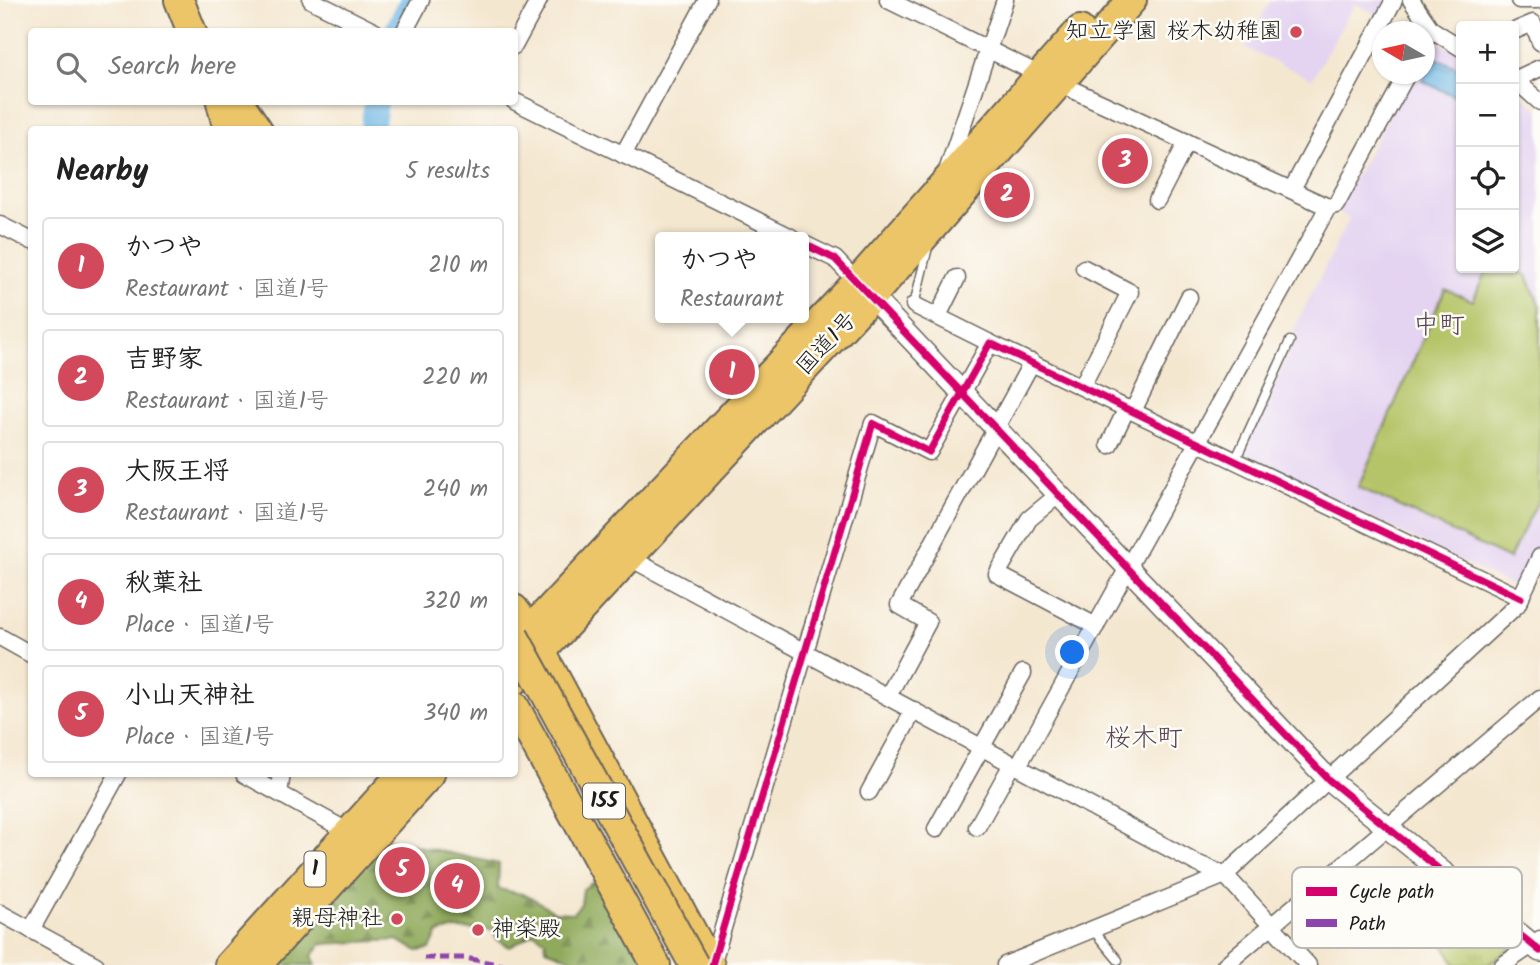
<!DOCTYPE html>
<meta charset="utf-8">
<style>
:root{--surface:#fff;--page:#f2f2f2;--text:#222;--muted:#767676;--line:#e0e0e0;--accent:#d1495b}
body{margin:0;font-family:Kalam,"Klee One",sans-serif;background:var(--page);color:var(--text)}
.controls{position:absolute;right:21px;top:21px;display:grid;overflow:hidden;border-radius:7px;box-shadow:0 2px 5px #0004}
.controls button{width:63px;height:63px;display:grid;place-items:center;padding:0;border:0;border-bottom:2px solid var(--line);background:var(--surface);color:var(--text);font:35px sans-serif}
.compass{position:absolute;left:1372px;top:21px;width:63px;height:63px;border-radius:50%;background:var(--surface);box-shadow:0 2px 5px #0004;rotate:279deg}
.you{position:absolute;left:1073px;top:653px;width:24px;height:24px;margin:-18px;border:5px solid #fff;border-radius:50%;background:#1a73e8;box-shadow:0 0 0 10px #1a73e833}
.badge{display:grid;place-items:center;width:46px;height:46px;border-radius:50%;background:var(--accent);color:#fff;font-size:23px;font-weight:700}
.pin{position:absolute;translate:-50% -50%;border:4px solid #fff;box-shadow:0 2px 7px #0006}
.popup{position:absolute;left:655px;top:232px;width:154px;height:91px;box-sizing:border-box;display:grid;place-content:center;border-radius:7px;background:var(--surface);filter:drop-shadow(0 2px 5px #0005);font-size:23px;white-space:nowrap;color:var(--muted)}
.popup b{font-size:26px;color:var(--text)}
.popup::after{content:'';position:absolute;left:50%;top:100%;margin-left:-14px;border:14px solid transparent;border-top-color:var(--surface)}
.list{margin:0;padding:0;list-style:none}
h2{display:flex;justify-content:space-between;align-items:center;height:91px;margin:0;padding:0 28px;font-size:30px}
h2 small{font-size:23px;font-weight:400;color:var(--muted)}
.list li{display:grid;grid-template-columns:46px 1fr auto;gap:21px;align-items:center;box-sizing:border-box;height:98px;margin:0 14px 14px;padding:0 14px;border:2px solid var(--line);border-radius:7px}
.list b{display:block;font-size:26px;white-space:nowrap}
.list p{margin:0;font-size:23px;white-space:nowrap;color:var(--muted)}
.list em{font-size:23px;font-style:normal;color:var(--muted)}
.icon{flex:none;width:38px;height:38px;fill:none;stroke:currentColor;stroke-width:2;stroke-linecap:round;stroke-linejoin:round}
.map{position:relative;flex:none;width:1540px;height:965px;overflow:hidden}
.search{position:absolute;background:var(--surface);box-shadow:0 2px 5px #0004;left:28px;top:28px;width:490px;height:77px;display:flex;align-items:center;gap:18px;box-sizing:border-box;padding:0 24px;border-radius:7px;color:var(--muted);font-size:26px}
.panel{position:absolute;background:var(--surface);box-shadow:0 2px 5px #0004;left:28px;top:126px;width:490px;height:651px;border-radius:7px}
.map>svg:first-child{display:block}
</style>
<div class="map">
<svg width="1540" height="965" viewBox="0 0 1540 965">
<defs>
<pattern id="grass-tufts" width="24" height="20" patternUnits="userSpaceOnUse" patternTransform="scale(1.75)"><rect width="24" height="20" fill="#b5c467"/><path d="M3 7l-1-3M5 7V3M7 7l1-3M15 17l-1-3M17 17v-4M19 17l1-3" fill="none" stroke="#9ba859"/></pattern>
<pattern id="forest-firs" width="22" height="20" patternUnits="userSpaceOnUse" patternTransform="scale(1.75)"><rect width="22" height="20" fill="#90aa5c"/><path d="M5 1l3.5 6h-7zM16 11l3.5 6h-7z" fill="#758a4b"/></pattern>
<pattern id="water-ripples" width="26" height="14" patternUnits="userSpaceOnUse" patternTransform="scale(1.75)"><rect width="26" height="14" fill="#6cb5e4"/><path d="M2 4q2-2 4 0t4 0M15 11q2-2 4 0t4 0" fill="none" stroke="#5892b8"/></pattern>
</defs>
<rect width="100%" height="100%" fill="#fdfcf7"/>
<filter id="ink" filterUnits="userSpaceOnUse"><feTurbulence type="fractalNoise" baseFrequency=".0143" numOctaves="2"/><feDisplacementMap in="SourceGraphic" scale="14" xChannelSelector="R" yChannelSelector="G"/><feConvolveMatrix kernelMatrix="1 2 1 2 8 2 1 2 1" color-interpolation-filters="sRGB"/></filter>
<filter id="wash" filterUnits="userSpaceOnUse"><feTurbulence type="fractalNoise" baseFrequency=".00686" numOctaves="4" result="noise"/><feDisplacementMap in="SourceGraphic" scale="28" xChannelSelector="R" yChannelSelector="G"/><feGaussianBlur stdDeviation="1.57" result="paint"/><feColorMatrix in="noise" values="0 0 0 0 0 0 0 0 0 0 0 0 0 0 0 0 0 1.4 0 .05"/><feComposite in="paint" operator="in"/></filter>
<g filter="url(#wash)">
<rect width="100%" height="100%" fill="#f4e7d0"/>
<g fill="#e4d3f1">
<polygon points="1271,0 1388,0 1379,16 1355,3 1312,79 1245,48"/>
<polygon points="1433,39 1461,54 1461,268 1514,268 1514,87 1540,111 1540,544 1519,589 1240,456 1297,336 1292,333 1349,219 1336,211 1413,74 1424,74 1425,53"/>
</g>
<polygon fill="url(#grass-tufts)" stroke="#687042" stroke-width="2" points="1446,891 1511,948 1488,965 1456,965 1441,942 1427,909"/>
<polygon fill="url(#forest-firs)" stroke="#56633c" stroke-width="2" points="386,839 499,864 498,889 527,895 555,912 573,913 581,904 583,889 595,881 648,965 588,965 546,949 545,940 534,933 510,947 497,940 492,930 453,929 438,933 430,949 418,951 397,940 321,944 312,956 316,965 274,965"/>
<polygon fill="#b5c467" stroke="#687042" stroke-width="2" points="1487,268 1505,268 1527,275 1540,307 1540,497 1509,559 1358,487 1445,289 1473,301"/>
<polygon fill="url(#water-ripples)" stroke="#446880" stroke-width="2" points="1433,57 1461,69 1461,99 1422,81"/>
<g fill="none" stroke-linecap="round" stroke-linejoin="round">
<polyline stroke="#6cb5e4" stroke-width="4.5" points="272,780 273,774"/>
<g stroke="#6cb5e4" stroke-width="24">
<polyline points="396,32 412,0"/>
<polyline points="372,130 376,102"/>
</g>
</g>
</g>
<g filter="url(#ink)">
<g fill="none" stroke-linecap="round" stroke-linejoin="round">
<g stroke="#68635b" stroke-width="11">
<g id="service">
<polyline points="914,305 928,247"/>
<polyline points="1235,461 1290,341"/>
<polyline points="1093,930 1118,960"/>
</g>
</g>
<g stroke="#68635b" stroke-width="19">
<g id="minor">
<polyline points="311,0 375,32"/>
<polyline points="888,0 1038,74"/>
<polyline points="1411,0 1431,29"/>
<polyline points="1519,0 1537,0"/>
<polyline points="1514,31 1533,23 1540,42"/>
<polyline points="404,32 421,0"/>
<polyline points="1424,42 1431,29 1461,48"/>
<polyline points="514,46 539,0"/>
<polyline points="1514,79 1540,102"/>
<polyline points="1514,80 1540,68"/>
<polyline points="1058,83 1328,207"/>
<polyline points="514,101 791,237"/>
<polyline points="623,155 707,0"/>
<polyline points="947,171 1005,0"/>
<polyline points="1292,189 1394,0"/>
<polyline points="1157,200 1187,142"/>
<polyline points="0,225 32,241"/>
<polyline points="804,244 835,259 857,282"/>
<polyline points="914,305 990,343"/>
<polyline points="938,316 957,278"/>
<polyline points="1082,386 1130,292 1084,268"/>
<polyline points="1133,411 1189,297"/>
<polyline points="1109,445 1127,408"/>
<polyline points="1058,495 1029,519 997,574 1096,626"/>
<polyline points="628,557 1196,863 1225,875 1308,965"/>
<polyline points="0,637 32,655"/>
<polyline points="888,696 928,622 899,605 1032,362"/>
<polyline points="1018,766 1328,207 1336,205 1407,74"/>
<polyline points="244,774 349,832"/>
<polyline points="869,792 914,710"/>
<polyline points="279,793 282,774"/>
<polyline points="977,827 1012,764"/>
<polyline points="936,829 1023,673"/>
<polyline points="0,913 96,965"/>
<polyline points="31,930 118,774"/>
<polyline points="712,965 873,423 929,452 990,343 1521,598"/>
<polyline points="1005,965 1225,875 1517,605 1540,557"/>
<polyline points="1225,965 1540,698"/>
<polyline points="1503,965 1540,939"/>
</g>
</g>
<g stroke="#68635b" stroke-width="24">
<polyline id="tertiary" points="863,288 1329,780 1540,951"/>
</g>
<g stroke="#68635b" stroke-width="32">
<g id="trunk">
<polyline points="179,0 192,32"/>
<polyline points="221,102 228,130"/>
<polyline points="239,102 258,130"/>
<polyline points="514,609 530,631 710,965"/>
<polyline points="514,647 857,282 1080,30"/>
<polyline points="514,681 871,297 1132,0"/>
<polyline points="514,705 656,965"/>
<polyline points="229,965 402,774"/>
<polyline points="257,965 430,774"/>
</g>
</g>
<use href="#service" stroke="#fff" stroke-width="8"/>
<use href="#minor" stroke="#fff" stroke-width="16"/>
<use href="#tertiary" stroke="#fff" stroke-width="21"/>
<use href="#trunk" stroke="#edc569" stroke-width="28"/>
<g stroke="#68635b" stroke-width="32" stroke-linecap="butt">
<polyline id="trunk-bridge" points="514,636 694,965"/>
</g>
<use href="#trunk-bridge" stroke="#edc569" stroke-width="28"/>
<polyline stroke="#8e44ad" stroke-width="5" stroke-dasharray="10 5" stroke-linecap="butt" points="424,958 465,958 503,965"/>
<g stroke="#fdfcf7" stroke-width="11">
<g id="cycleway">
<polyline points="804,244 835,259 1329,780 1540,951"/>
<polyline points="712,965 873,423 929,452 990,343 1521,598"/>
</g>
</g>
<use href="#cycleway" stroke="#d6006c" stroke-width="7"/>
</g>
</g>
<g fill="#d1495b" stroke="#fdfcf7" stroke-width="2.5">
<circle cx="1296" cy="32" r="7"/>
<circle cx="397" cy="919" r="7"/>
<circle cx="478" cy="930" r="7"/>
</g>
<g text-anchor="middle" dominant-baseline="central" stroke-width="5" stroke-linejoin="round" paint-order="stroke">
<g fill="#fdfcf7" stroke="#605f5e" stroke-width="2">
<rect x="583" y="783.5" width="42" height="35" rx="5"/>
<rect x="304.5" y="851.5" width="21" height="35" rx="5"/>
</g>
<g font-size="21" font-weight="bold" fill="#1c1c1c">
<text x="604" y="801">155</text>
<text x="315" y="869">1</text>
</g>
<g font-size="23" fill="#1c1c1c" stroke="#fdfcf7" text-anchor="end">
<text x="1282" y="32">知立学園 桜木幼稚園</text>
<text x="383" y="919">親母神社</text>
<text x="492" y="930" text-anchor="start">神楽殿</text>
</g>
<g font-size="23" fill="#1c1c1c" stroke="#fdfcf7">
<text transform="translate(827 344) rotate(-47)">国道1号</text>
</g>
<g font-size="26" fill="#5a4452" stroke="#fdfcf7">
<text x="1439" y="326">中町</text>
<text x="1144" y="739">桜木町</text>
</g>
</g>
<rect x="1292" y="867" width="230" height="81" rx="10" fill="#fdfcf7" stroke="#bab9b5" stroke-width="2"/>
<rect x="1306" y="887" width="31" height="9" fill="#d6006c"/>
<rect x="1306" y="919" width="31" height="8" fill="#8e44ad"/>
<g font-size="19" fill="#1c1c1c">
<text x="1349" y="898">Cycle path</text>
<text x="1349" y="930">Path</text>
</g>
</svg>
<div class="controls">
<button>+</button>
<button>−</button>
<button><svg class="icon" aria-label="locate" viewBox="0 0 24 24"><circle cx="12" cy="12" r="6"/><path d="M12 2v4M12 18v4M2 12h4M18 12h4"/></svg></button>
<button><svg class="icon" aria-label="layers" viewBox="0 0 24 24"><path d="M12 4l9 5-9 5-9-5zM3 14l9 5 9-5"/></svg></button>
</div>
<svg class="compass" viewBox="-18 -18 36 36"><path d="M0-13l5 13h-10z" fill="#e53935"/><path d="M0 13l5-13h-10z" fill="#767676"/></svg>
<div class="you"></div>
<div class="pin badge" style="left:732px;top:372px">1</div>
<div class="popup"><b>かつや</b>Restaurant</div>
<div class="pin badge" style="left:1007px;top:195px">2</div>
<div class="pin badge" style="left:1125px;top:161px">3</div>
<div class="pin badge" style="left:457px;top:886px">4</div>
<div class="pin badge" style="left:402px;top:870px">5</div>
<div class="search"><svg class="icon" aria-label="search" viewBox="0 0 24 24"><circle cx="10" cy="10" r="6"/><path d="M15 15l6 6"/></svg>Search here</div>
<section class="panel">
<h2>Nearby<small>5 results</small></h2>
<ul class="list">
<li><span class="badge">1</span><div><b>かつや</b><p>Restaurant · 国道1号</p></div><em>210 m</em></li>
<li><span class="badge">2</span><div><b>吉野家</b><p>Restaurant · 国道1号</p></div><em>220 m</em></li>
<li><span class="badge">3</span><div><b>大阪王将</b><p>Restaurant · 国道1号</p></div><em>240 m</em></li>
<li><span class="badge">4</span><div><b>秋葉社</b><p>Place · 国道1号</p></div><em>320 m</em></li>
<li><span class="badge">5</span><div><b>小山天神社</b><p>Place · 国道1号</p></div><em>340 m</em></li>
</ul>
</section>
</div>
